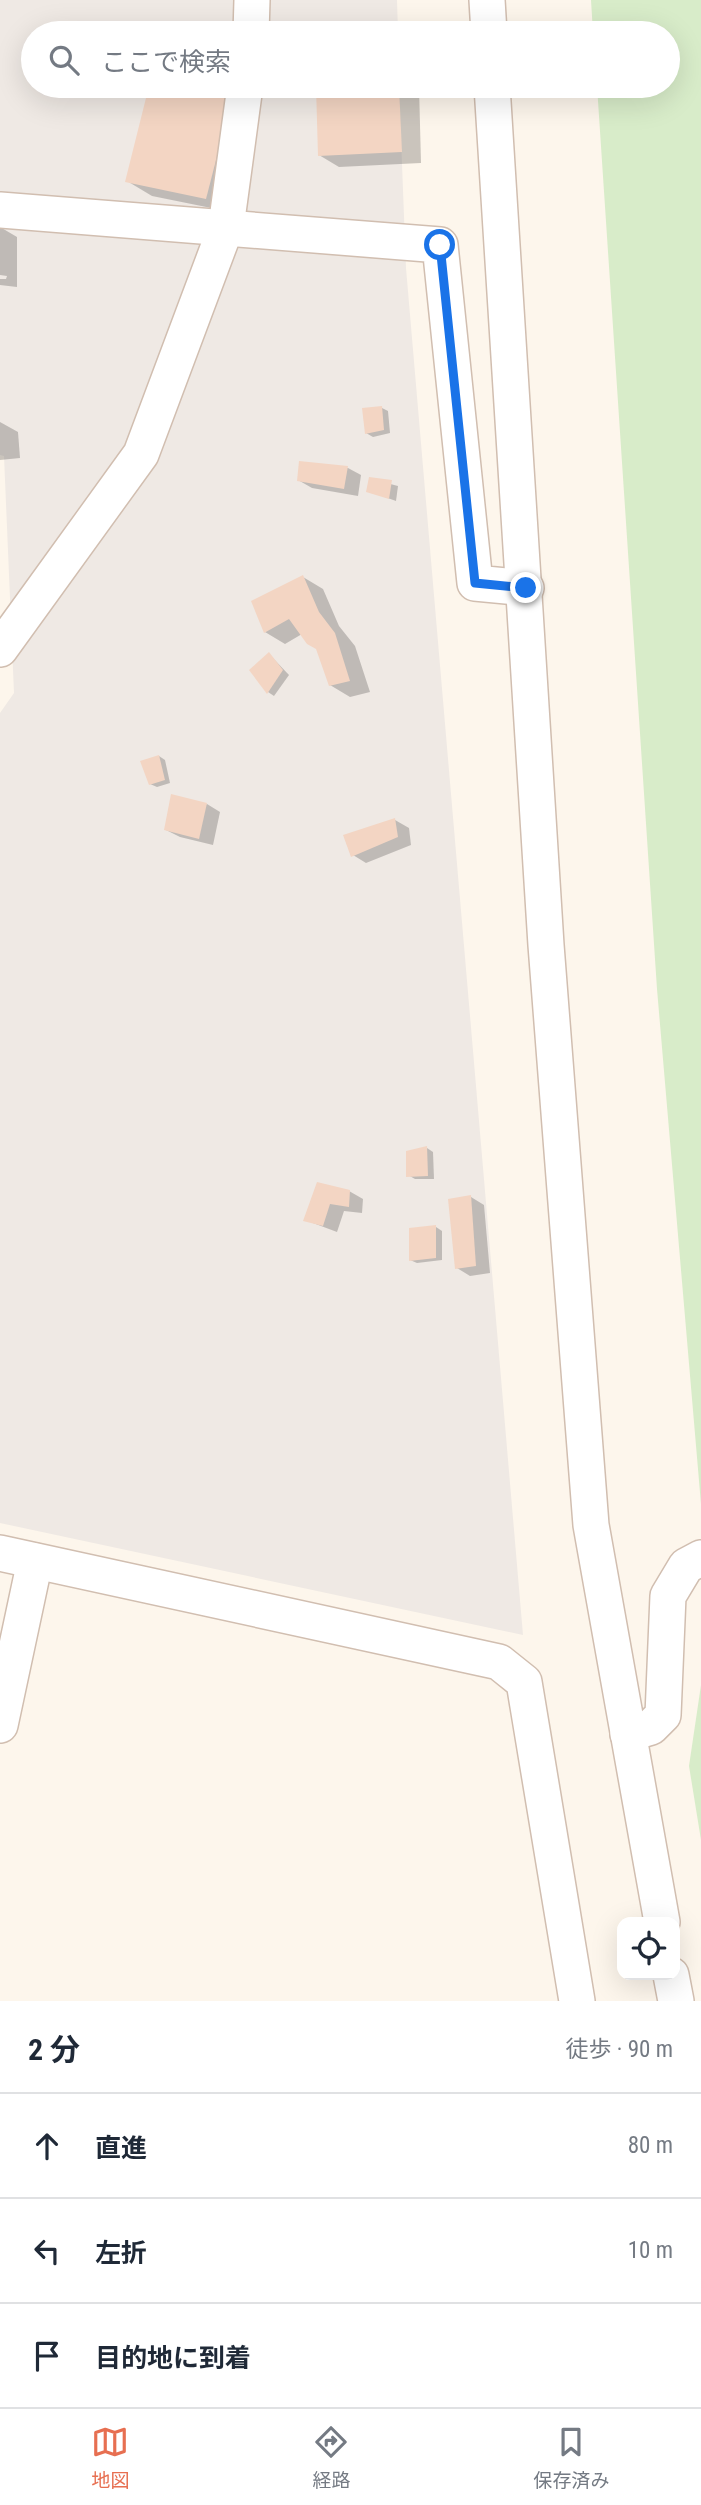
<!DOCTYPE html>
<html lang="ja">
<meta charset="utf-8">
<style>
:root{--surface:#fff;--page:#f2f2f3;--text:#1f2937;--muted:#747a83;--line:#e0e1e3;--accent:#e76f51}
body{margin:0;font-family:"Roboto Condensed","Noto Sans JP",sans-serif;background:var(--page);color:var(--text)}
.controls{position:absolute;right:21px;bottom:21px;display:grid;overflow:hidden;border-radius:14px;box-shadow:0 7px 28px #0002}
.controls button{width:63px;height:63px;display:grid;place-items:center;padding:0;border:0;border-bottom:2px solid var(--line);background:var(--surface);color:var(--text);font:35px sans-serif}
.stop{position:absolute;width:21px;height:21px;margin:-16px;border:5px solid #1a73e8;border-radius:50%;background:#fff}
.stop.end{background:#1a73e8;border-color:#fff;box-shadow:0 2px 7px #0008}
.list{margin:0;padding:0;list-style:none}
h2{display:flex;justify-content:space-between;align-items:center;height:91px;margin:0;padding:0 28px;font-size:30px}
h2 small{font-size:23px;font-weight:400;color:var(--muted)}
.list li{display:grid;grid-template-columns:46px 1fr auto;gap:21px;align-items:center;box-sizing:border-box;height:105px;padding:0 28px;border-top:2px solid var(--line)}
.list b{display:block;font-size:26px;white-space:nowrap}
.list em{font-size:23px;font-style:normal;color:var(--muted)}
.icon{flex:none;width:38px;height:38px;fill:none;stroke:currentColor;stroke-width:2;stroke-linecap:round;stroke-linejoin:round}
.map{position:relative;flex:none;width:701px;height:2001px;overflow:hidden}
.search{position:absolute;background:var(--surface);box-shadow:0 7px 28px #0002;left:21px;right:21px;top:21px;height:77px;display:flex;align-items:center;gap:18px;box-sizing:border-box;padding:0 24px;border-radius:38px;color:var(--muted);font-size:26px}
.sheet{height:406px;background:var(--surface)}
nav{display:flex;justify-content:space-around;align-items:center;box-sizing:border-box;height:98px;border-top:2px solid var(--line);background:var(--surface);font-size:19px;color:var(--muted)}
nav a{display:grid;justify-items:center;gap:4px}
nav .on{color:var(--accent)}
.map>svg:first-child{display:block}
</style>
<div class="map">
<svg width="701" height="2001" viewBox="0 0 701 2001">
<rect width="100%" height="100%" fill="#fdf6ec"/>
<polygon fill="#efe9e4" points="0,0 397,0 398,33 33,33 33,86 399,86 406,268 523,1635 0,1523 0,713 14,693 4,456 0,455"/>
<g fill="#d8ecc9">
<polygon points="591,0 701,0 701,1504 657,989 597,86 668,86 668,33 593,33"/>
<polygon points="701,1685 701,1840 689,1766"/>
</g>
<g fill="#0003">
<polygon points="151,86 263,86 231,212 152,196 127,181"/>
<polygon points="318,86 419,86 421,163 339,167 319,155"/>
<polygon points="0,227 17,237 17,287 0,285 0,279 6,279 7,276 0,275"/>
<polygon points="382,408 388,411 390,433 373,437 366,433"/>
<polygon points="0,422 18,432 20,458 0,460"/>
<polygon points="301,463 348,468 361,475 358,496 312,488 298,480"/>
<polygon points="371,479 398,486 396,501 368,491"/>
<polygon points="303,577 323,589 339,626 355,646 370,692 350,697 330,685 317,648 302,634 285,644 265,632"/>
<polygon points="269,654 289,675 274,696 268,692"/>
<polygon points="159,756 165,760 170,783 157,787 150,784"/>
<polygon points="207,804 220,812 213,845 180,837 166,830"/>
<polygon points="395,820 409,828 411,845 366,863 353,855"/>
<polygon points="427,1148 433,1152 434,1179 415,1179 408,1175"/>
<polygon points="349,1191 363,1199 362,1213 344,1211 337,1232 305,1220"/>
<polygon points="471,1197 484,1205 490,1273 470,1276 457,1268"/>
<polygon points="436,1227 442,1231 442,1260 417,1263 410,1260"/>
</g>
<g fill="#f3d5c3">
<polygon points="149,86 235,86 206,199 125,182"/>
<polygon points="316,86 399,86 402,152 318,156"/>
<polygon points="382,406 384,430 365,434 362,408"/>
<polygon points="299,461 348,466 344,489 297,481"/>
<polygon points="369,477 392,480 389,499 366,492"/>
<polygon points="303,575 319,612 335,633 350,681 329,686 316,649 307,644 289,619 264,633 251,601"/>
<polygon points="269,652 283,670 267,694 249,670"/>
<polygon points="159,755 165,780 149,785 140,761"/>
<polygon points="171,794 207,803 199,839 164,830"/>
<polygon points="395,818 398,837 351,857 343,835"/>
<polygon points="427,1146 428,1176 406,1177 406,1151"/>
<polygon points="317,1182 350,1190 349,1207 330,1204 323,1226 303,1221"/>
<polygon points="471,1195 476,1266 455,1269 448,1199"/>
<polygon points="436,1225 436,1258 409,1261 409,1228"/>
</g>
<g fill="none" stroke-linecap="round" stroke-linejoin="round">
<g stroke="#d1beb0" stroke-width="38">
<g id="minor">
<polyline points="487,0 489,33"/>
<polyline points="251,33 252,0"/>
<polyline points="492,86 546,945 591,1525 662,1922"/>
<polyline points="0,210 440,245 475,583 526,588"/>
<polyline points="0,649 141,454 226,227 245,86"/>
<polyline points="0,1553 499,1662 524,1682 577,2001"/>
<polyline points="0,1725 35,1561"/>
<polyline points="628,1734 651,1727 663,1715 668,1596 686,1566 701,1558"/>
<polyline points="671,1975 676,2001"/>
</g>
</g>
<use href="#minor" stroke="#fff" stroke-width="35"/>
</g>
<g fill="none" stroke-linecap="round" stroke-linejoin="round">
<polyline stroke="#1a73e8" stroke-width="9" points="440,245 475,583 526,588"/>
</g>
</svg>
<div class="controls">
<button><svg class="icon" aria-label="locate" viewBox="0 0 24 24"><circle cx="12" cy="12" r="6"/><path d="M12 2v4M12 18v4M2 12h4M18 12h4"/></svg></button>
</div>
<div class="stop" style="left:440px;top:245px"></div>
<div class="stop end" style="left:526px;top:588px"></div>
<div class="search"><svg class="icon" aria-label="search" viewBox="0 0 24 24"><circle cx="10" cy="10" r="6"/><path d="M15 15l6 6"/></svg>ここで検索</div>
</div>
<section class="sheet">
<h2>2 分<small>徒歩 · 90 m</small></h2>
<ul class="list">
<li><svg class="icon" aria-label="ahead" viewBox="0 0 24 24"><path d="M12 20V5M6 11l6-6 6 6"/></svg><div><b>直進</b></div><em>80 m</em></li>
<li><svg class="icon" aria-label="left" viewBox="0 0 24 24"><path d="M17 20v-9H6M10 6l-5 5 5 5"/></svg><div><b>左折</b></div><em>10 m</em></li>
<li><svg class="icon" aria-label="arrive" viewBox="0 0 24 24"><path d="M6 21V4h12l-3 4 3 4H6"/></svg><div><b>目的地に到着</b></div></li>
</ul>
</section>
<nav>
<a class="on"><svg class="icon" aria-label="map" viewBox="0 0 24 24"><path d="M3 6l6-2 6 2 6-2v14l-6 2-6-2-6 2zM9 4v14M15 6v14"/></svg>地図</a>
<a><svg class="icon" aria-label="directions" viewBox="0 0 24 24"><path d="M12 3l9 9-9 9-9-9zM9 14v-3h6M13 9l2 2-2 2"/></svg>経路</a>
<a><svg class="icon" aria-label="saved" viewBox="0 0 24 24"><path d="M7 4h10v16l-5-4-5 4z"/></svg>保存済み</a>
</nav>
